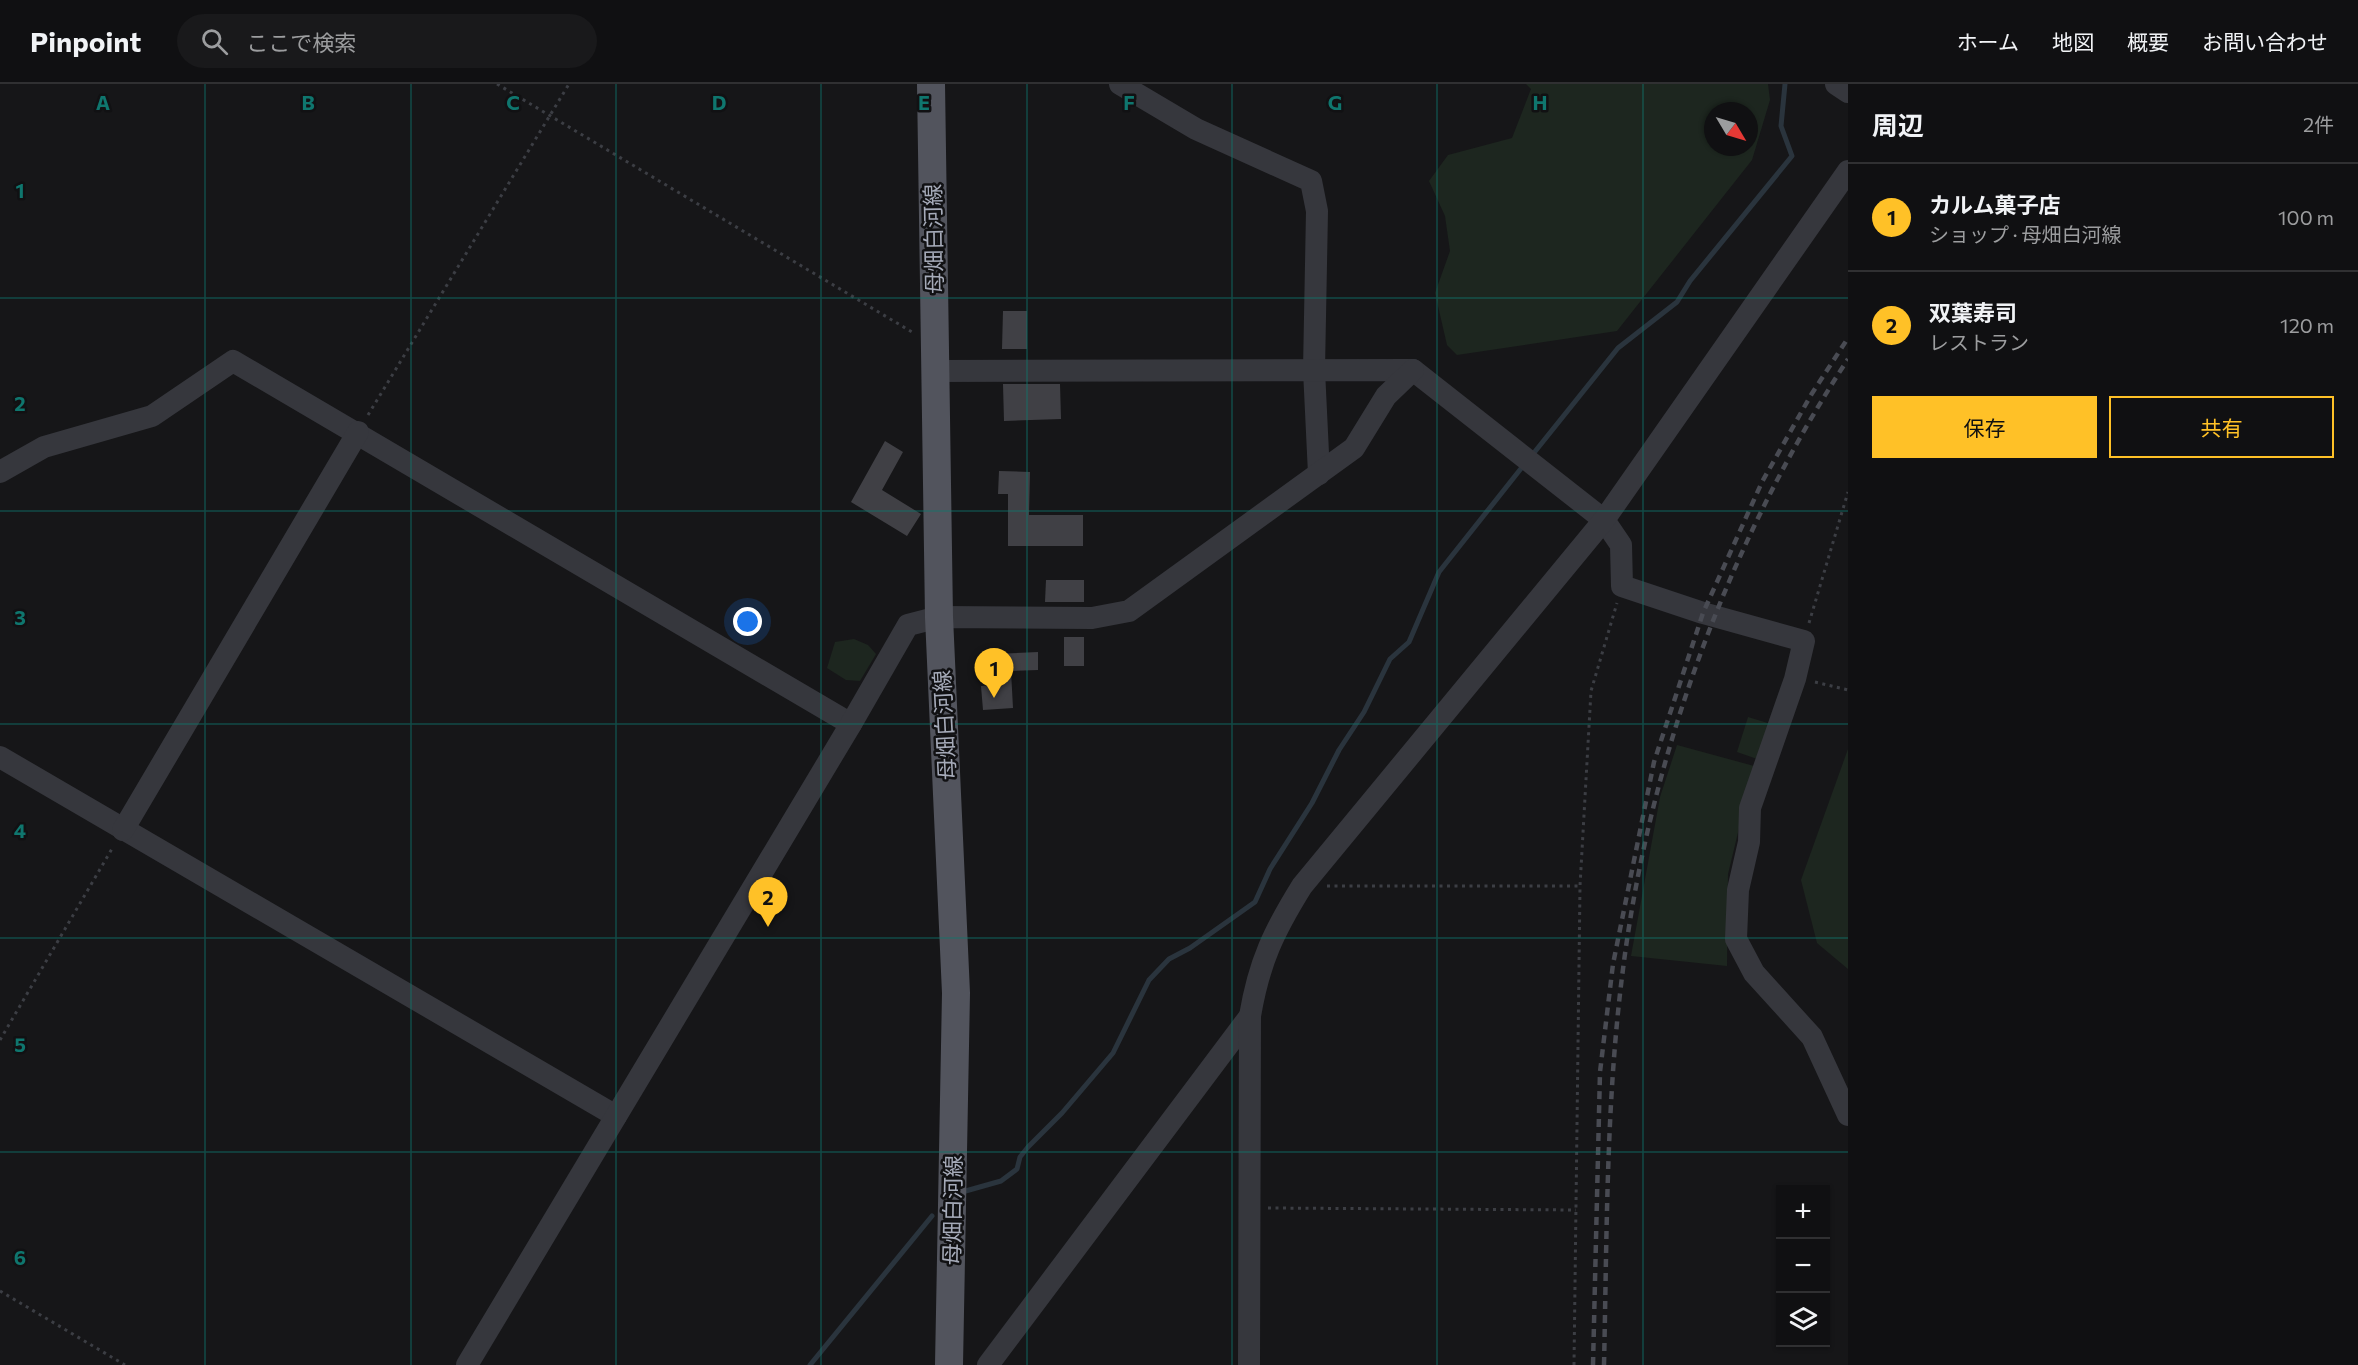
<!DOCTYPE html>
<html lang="ja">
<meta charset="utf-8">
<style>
:root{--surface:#101012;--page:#19191b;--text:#f1f3f6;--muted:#9c9d9f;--line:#303032;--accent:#ffc127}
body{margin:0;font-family:Commissioner,"Noto Sans JP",sans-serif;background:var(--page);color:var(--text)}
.controls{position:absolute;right:18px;bottom:18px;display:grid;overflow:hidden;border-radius:0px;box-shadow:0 2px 4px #0004}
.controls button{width:54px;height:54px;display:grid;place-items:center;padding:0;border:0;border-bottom:2px solid var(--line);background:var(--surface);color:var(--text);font:30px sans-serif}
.compass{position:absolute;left:1704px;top:18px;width:54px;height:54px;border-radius:50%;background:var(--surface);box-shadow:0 2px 4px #0004;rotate:128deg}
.you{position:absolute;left:748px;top:538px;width:21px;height:21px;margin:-15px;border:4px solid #fff;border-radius:50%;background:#1a73e8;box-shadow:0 0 0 9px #1a73e833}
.badge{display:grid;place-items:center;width:39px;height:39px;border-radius:50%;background:var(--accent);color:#111;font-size:20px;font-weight:700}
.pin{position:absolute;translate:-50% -50px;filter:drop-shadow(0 2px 3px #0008)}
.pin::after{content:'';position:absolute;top:32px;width:21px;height:18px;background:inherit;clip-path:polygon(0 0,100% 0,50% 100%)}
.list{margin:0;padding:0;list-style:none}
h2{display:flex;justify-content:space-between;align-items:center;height:78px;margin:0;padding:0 24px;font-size:26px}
h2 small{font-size:20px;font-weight:400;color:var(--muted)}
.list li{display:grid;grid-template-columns:39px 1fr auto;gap:18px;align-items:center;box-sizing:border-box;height:108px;padding:0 24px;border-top:2px solid var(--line)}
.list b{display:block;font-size:22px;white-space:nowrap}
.list p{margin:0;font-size:20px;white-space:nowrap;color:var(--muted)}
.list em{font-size:20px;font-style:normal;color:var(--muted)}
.actions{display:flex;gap:12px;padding:18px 24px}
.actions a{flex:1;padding:14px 0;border:2px solid var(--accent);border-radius:0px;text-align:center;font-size:21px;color:var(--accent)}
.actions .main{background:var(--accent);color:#111}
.icon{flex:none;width:33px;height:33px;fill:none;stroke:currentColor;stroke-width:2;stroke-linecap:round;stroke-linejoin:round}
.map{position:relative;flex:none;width:1848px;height:1281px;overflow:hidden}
header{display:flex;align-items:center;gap:36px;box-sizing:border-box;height:84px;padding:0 30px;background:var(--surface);border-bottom:2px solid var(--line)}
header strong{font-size:28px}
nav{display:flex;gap:33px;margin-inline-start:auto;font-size:21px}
.search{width:420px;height:54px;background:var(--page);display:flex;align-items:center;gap:15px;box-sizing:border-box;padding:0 21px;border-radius:33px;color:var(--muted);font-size:22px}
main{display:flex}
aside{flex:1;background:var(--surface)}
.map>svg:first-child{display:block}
</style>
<header>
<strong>Pinpoint</strong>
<div class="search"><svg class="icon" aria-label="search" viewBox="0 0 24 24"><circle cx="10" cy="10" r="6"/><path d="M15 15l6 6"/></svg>ここで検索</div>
<nav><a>ホーム</a><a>地図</a><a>概要</a><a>お問い合わせ</a></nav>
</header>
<main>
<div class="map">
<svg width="1848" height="1281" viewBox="0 0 1848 1281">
<rect width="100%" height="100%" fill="#161618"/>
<g fill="#1d261f" fill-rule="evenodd">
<path d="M1526 0H1768L1770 16 1752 76 1617 247 1457 271 1447 261 1435 209 1450 167 1445 132 1429 97 1448 71 1512 54 1531 5ZM1713 27H1749V63H1713Z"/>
<polygon points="854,555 868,561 876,570 860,597 846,596 827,584 835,558"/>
<polygon points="1748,633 1771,640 1760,676 1737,668"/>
<polygon points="1677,661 1754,682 1728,790 1727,882 1631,872 1660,713"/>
<polygon points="1848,665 1848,885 1817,859 1801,796"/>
</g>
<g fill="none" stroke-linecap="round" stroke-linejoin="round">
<g stroke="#2a343d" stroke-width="5">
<polyline points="1533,370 1618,264 1677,218 1690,197 1792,72 1781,42 1785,0"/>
<polyline points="962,1108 1001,1097 1017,1085 1020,1073 1028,1063 1062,1029 1113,969 1149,896 1169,875 1190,864 1255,818 1270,785 1312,719 1339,666 1364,628 1390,575 1409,558 1439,488 1523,382"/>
<polyline points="810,1281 932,1132"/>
</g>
</g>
<g fill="#404045">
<polygon points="1003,227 1027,227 1027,265 1002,265"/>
<polygon points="1003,300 1060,300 1061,335 1004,337"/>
<polygon points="885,357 903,368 882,406 921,430 907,452 851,418"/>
<polygon points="999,387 1030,388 1029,431 1083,431 1083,462 1008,462 1008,410 998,410"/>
<polygon points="1046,496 1084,496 1084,518 1045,518"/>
<rect x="1064" y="553" width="20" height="29"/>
<polygon points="1038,568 1038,586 1011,587 1013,624 983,626 981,602 994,601 993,570"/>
</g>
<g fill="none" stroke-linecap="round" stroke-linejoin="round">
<g stroke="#3c3e44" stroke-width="3" stroke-dasharray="3 4.5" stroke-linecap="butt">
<polyline points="497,0 912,248"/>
<polyline points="368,331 569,0"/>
<polyline points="1809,539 1848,408"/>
<polyline points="1815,598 1848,606"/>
<polyline points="1327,802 1580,802"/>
<polyline points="0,956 113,763"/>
<polyline points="1268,1124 1576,1126"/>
<polyline points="0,1207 125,1281"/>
<polyline points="1574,1281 1580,802 1591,607 1617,519"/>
</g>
<g stroke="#36373d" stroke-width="22">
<polyline points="1120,0 1196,45 1311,97 1317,127 1314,286 1319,390"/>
<polyline points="1836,0 1848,8"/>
<polyline points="937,287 1413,286 1604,436 1621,461 1622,502 1703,529 1804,557 1795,595 1750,724 1749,758 1738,806 1736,855 1754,889 1812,953 1848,1031"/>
<polyline points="0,388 44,363 152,332 233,277 851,640"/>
<polyline points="0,673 616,1032"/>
<polyline points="123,746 358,348"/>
<polyline points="467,1281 851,640 908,541 939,533 1092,534 1129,527 1354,364 1386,312 1413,286"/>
<polyline points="988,1281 1250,932"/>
<path d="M1249 1281 1250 932C1259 878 1274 847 1302 802L1604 436 1848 87"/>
</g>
<polyline stroke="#52545d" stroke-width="28" points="931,0 939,533 956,909 949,1281"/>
<g stroke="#494b53" stroke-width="4.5" stroke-dasharray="8 6" stroke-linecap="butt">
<polyline points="1593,1281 1600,988 1613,880 1654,678 1703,529 1762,398 1811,311 1848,254"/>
<path d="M1604 1281C1607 1149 1606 1016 1623 885 1650 671 1730 455 1848 275"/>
</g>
</g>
<path fill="none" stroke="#0f766e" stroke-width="1.5" stroke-opacity="0.55" d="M205 0V1281M411 0V1281M616 0V1281M821 0V1281M1027 0V1281M1232 0V1281M1437 0V1281M1643 0V1281M0 214H1848M0 427H1848M0 640H1848M0 854H1848M0 1068H1848"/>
<g text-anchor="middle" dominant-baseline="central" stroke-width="5" stroke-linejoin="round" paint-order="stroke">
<g font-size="22" fill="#a6abb9" stroke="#111113">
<text transform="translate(933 155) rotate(-91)">母畑白河線</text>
<text transform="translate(944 641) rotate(-93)">母畑白河線</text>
<text transform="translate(952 1126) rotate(-89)">母畑白河線</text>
</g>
</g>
<g font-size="20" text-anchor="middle" font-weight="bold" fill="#0f766e" stroke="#111113" stroke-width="5" stroke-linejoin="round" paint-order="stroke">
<text x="103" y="26">A</text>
<text x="308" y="26">B</text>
<text x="513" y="26">C</text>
<text x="719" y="26">D</text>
<text x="924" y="26">E</text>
<text x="1129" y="26">F</text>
<text x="1335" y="26">G</text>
<text x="1540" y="26">H</text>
<text x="20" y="114">1</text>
<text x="20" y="327">2</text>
<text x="20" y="541">3</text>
<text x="20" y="754">4</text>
<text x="20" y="968">5</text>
<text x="20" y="1181">6</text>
</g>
</svg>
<div class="controls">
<button>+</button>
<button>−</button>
<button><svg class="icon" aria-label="layers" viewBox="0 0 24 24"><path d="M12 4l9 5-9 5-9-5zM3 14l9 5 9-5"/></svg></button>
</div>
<svg class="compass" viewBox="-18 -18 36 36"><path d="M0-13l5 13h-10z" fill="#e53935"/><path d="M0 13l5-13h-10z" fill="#9c9d9f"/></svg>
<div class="you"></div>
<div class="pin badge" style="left:994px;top:614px">1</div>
<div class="pin badge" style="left:768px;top:843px">2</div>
</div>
<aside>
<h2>周辺<small>2件</small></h2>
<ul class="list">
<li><span class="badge">1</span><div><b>カルム菓子店</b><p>ショップ · 母畑白河線</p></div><em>100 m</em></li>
<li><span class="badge">2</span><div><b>双葉寿司</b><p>レストラン</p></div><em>120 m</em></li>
</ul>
<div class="actions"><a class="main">保存</a><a>共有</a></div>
</aside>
</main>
